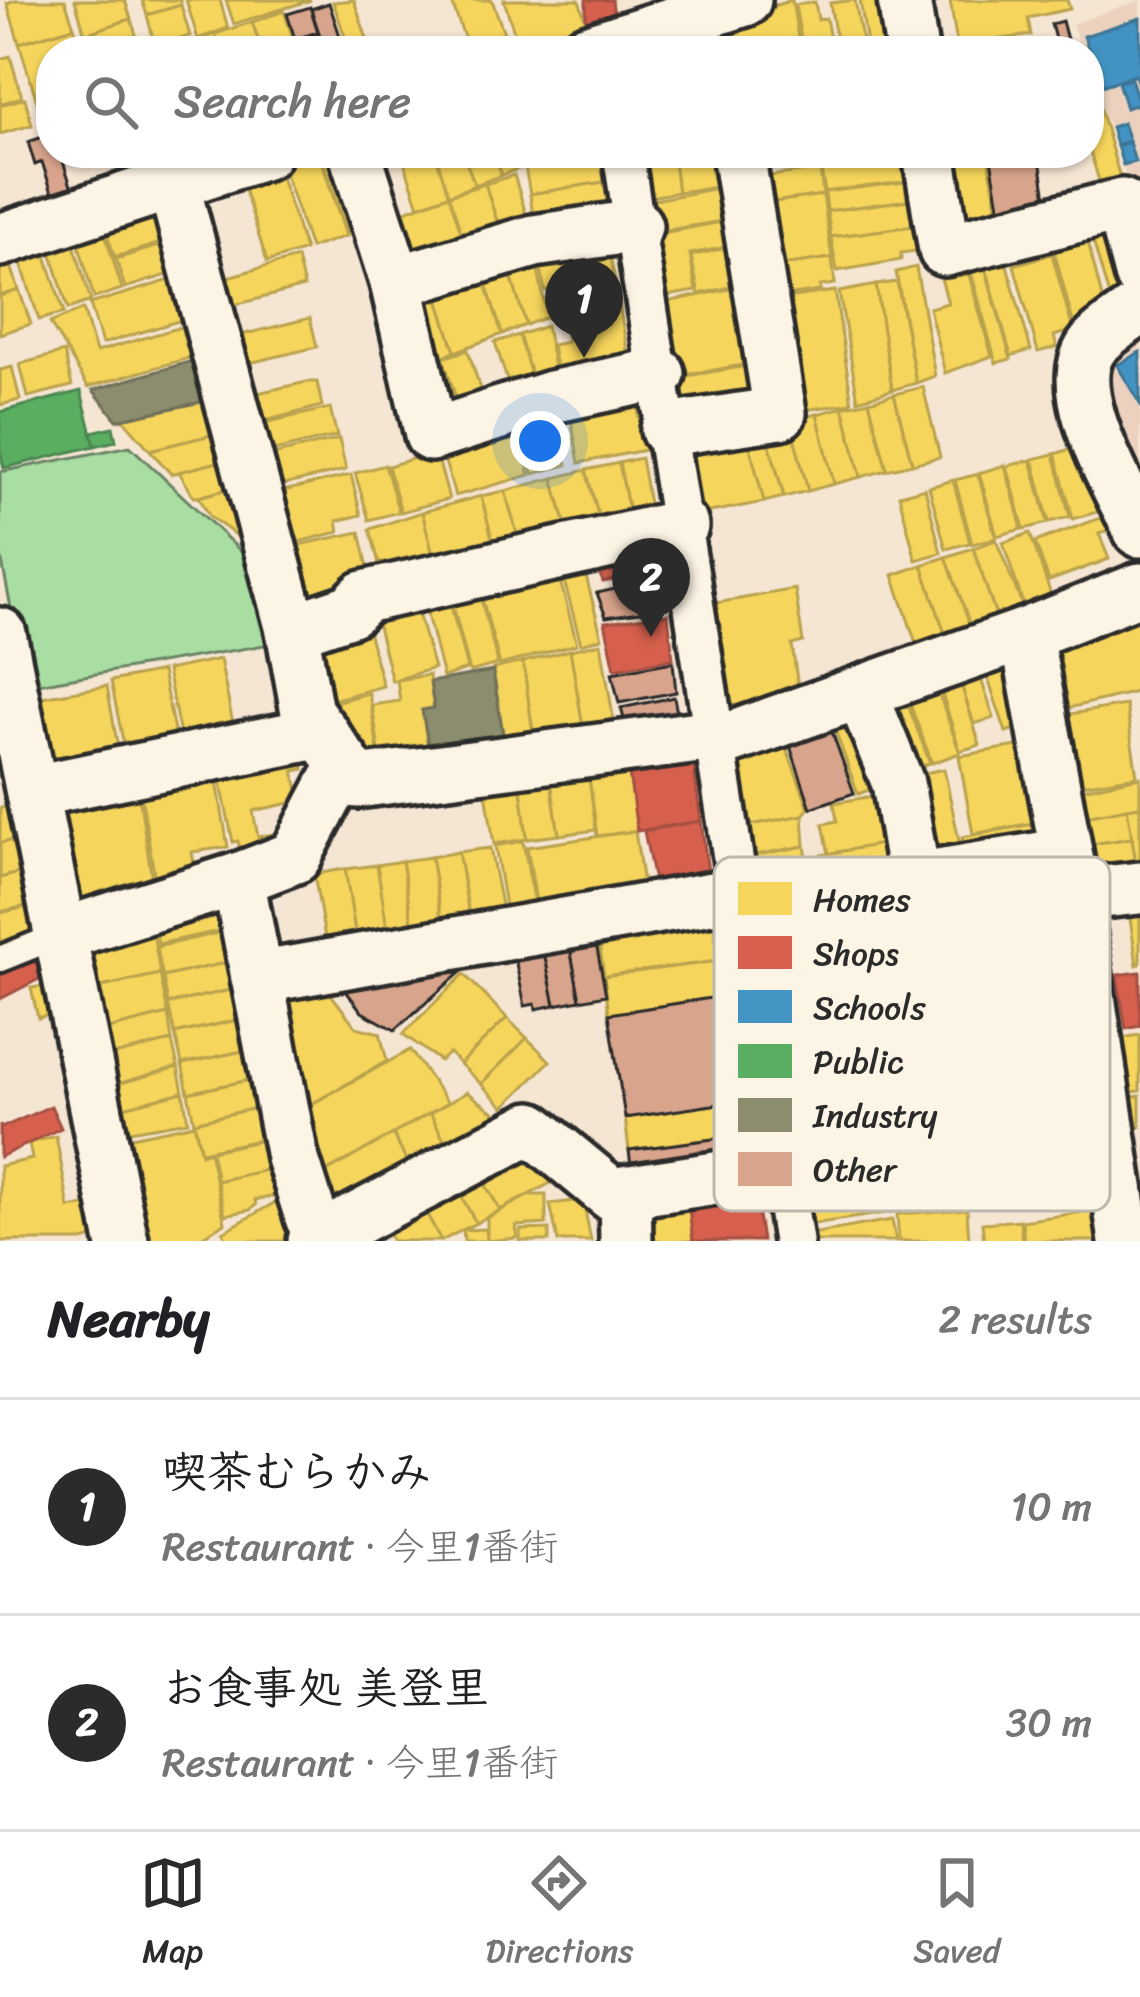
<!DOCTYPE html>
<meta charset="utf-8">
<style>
:root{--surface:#fff;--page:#f2f2f2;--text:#202124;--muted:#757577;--line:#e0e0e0;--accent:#2b2b2b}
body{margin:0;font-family:Sriracha,"Klee One",sans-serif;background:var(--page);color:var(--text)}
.you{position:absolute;left:540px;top:441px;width:42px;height:42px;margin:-30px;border:9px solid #fff;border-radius:50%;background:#1a73e8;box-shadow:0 0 0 18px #1a73e833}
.badge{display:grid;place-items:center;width:78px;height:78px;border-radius:50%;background:var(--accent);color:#fff;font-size:39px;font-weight:700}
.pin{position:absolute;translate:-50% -99px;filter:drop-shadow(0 3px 6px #0008)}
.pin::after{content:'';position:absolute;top:63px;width:42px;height:36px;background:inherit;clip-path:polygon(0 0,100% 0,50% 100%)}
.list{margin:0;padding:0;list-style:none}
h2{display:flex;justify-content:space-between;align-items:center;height:156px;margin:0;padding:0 48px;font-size:51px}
h2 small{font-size:39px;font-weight:400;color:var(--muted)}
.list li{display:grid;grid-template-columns:78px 1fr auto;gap:36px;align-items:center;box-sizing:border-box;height:216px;padding:0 48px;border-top:3px solid var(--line)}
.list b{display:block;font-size:45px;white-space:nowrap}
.list p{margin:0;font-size:39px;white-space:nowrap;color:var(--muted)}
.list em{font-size:39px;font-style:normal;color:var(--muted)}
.icon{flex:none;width:66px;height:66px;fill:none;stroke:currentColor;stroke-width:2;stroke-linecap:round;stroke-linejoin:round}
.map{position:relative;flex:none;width:1140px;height:1241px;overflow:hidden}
.search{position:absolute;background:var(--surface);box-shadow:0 3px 9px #0004;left:36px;right:36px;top:36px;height:132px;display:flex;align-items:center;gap:30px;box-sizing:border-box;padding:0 42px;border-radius:48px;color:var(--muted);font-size:45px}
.sheet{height:588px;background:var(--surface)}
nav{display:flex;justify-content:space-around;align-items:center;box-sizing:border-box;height:168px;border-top:3px solid var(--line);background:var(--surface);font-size:33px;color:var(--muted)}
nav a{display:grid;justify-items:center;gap:6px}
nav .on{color:var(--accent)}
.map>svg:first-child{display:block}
</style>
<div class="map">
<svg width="1140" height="1241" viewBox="0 0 1140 1241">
<rect width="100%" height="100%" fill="#f5e5d3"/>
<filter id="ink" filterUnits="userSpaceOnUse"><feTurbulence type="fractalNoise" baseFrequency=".00833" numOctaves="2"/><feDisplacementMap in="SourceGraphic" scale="24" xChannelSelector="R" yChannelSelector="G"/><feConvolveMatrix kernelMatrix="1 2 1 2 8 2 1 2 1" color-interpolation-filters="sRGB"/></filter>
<g filter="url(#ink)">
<g fill="#ecd2be">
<polygon points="1140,0 1140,215 1089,71 1089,51 1082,51 1072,24"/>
<polygon points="1140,329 1140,489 1091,395 1098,354"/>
</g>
<polygon fill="#a8dea1" stroke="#6a8466" stroke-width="3" points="130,446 267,576 282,642 26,686 0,551 0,472"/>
<g fill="#f6d55c" stroke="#b9a24d" stroke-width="3">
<polygon points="15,0 65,0 74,27 19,43 7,3"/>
<polygon points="75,0 125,0 131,19 85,34"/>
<polygon points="142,0 180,0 181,5 147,15"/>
<polygon points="186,0 220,0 228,28 198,39"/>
<polygon points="226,0 311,0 234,24"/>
<polygon points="354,0 371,51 350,51 333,2"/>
<polygon points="451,0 492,0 504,33 493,37 496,48 469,51"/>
<polygon points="504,0 579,0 586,22 576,36 520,51"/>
<polygon points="792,0 800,51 737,51 733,19"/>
<polygon points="855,0 864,51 838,51 830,3"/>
<polygon points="860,0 890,0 898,51 868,51"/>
<polygon points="950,0 1067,0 1070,9 1028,18 1031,35 957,45"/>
<polygon points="815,2 818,20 826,18 832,51 803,51 795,5"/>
<polygon points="181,5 190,36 155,46 147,15"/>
<polygon points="284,11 297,51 262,51 252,22"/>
<polygon points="131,19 141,51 90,51 85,34"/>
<polygon points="252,22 262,51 221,51 215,34"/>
<polygon points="709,23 713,51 635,51"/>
<polygon points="74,27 81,51 51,51 51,94 36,98 19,43"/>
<polygon points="215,34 221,51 161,51"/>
<polygon points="10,56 22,97 0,104 0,59"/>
<polygon points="51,94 51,120 43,122 36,98"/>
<polygon points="25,98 32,125 0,134 0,105"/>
<polygon points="1098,102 1123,188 1103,194 1089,148 1089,105"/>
<polygon points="125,153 169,153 173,166 134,179"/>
<polygon points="319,153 346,236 310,248 282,165"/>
<polygon points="320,153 351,153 376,226 348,235"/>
<polygon points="401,153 435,153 449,195 419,206"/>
<polygon points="435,153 463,153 475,185 449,195"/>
<polygon points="463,153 493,153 502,175 475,185"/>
<polygon points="493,153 520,153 523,167 502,175"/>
<polygon points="523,153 600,153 600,155 525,167"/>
<polygon points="638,153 673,153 678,192 645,198"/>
<polygon points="673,153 728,153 732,185 678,192"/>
<polygon points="822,153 916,153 917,155 825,169"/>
<polygon points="600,155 604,182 530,194 525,167"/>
<polygon points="988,157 999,217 957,224 946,164"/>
<polygon points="918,160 921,180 825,192 821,170"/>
<polygon points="820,169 823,195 760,204 756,178"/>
<polygon points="279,171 305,250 267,262 242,182"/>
<polygon points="514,175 531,230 503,240 485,184"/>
<polygon points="921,180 924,198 827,211 825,192"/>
<polygon points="604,182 610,220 535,231 530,194"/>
<polygon points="485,184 503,240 467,251 449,195"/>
<polygon points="734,185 740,218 656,232 649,201"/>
<polygon points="449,195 467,251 410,271 394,215"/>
<polygon points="823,195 832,258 769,267 760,204"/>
<polygon points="924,198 928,224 831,237 827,211"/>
<polygon points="156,212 171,240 115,257 105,228"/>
<polygon points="1112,218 1133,297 1115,317 1088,224"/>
<polygon points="738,219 742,244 690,254 696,291 667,296 657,234"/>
<polygon points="928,224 931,249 901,253 901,260 837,271 831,237"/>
<polygon points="104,230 122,289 94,298 77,238"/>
<polygon points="72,238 91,301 68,309 49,245"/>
<polygon points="1087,238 1108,322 1075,330 1053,247"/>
<polygon points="178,240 187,269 125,288 116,259"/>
<polygon points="608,242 619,304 574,312 570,287 545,291 538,254"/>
<polygon points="742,244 748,283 699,294 691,256"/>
<polygon points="44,249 64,313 39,320 19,256"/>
<polygon points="534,250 547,317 526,325 506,260"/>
<polygon points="1003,251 1031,350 1011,356 983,257"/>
<polygon points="1052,254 1073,330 1054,336 1057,347 1038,352 1014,265"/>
<polygon points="8,257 19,290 0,296 0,259"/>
<polygon points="982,257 1011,359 996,363 968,261"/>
<polygon points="297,258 304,287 223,308 216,280"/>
<polygon points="832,258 835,284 820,286 820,291 773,298 769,267"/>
<polygon points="506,260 526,325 502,334 481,268"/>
<polygon points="916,267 935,376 916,383 896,272"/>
<polygon points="481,268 502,334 455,352 433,284"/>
<polygon points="967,268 992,356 945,373 929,308 948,303 940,275"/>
<polygon points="190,274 202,314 102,344 90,304"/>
<polygon points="897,282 916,383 892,390 876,285"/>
<polygon points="433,284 455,352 421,364 401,294"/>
<polygon points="749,285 760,362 674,377 662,303"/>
<polygon points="876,285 892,390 858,400 839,292"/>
<polygon points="19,290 31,324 0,334 0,296"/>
<polygon points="835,291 852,403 791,412 773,300"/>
<polygon points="619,304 630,367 558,380 552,345 567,342 562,314"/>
<polygon points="83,309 96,352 201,321 210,352 88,387 50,323"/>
<polygon points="310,318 317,347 241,365 233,337"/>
<polygon points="546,326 557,382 535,389 519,335"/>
<polygon points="519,335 535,389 512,396 495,342"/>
<polygon points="468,350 485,404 460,411 443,358"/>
<polygon points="64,352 72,386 28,397 20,364"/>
<polygon points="443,358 461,416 437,424 420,366"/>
<polygon points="759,364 766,405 682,419 675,378"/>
<polygon points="12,367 20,400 0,405 0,370"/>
<polygon points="307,382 317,382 322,406 250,425 244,396"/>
<polygon points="923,387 940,457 912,464 894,394"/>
<polygon points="634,390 645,450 579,463 568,402"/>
<polygon points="894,394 912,464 887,470 869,401"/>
<polygon points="220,398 228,431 150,450 122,418"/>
<polygon points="869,401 887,470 861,477 843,407"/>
<polygon points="551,407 567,465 533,474 518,416"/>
<polygon points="843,407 861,477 834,484 817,414"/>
<polygon points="330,408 337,436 262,454 255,425"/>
<polygon points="817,414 834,484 808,491 790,421"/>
<polygon points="514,417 530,475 455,496 438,438"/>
<polygon points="790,421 808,491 784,497 765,428"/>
<polygon points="765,428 784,497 764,502 746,432"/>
<polygon points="228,431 234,458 171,474 150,450"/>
<polygon points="746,432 764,502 699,514 688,443"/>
<polygon points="339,439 346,470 267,489 260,458"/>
<polygon points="1082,445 1108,509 1073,519 1055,454"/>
<polygon points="436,452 449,499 401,512 388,466"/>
<polygon points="1054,454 1070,517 1049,522 1033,459"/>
<polygon points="234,458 239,486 199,497 194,497 179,472"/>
<polygon points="641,458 652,521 632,527 619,463"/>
<polygon points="1031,460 1048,523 1024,529 1007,466"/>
<polygon points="619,463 632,527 603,534 586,470"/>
<polygon points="385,465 399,512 369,520 355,473"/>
<polygon points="1005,465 1022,529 997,536 979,473"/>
<polygon points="586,470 603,534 570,541 553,478"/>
<polygon points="978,474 996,538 972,544 955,480"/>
<polygon points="351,475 361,515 337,521 339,532 282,546 270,494"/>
<polygon points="553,478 570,541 522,552 505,491"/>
<polygon points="953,480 970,543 946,549 929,487"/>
<polygon points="239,486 246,542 210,517 199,497"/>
<polygon points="925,488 941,553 916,560 899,495"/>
<polygon points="505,491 522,552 497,557 481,496"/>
<polygon points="481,496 497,557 437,571 422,512"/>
<polygon points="422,512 437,571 384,583 370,529"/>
<polygon points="1103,517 1108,531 1099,534 1109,559 1049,581 1035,542"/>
<polygon points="360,532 372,585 298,612 284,548"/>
<polygon points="1030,533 1056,610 1028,619 1003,543"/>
<polygon points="996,540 1028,619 1000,628 973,548"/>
<polygon points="973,548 1000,628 974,637 946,557"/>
<polygon points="581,557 602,638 581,644 559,562"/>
<polygon points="946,557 974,637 949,646 922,565"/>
<polygon points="555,562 577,644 500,665 477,580"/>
<polygon points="922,565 949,646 920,655 893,575"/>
<polygon points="476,580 498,664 470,672 448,586"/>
<polygon points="446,587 467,669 443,677 422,594"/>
<polygon points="795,589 803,642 792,645 799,694 731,719 711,604"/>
<polygon points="412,593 434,668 392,681 372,603"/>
<polygon points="1140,607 1140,691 1056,711 1043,648 1112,629 1108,618"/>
<polygon points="366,624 383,686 322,703 305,641"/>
<polygon points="601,643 616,735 585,739 570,650"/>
<polygon points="570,650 585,739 535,747 523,662"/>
<polygon points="220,659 236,739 183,750 167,670"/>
<polygon points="1011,660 1027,725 1006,732 984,667"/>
<polygon points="523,662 535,747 506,751 493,669"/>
<polygon points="978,670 994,718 974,724 958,676"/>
<polygon points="162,671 178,751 127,761 111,681"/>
<polygon points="429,675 434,708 422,710 431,763 380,757 372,705 400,701 397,680"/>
<polygon points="958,675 980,745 960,751 938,681"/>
<polygon points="934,680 960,753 932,763 905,691"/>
<polygon points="107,686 119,754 52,765 35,698"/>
<polygon points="903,692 930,763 904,773 877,701"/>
<polygon points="369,693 381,769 330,721 326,704"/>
<polygon points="859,705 888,783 858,794 830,716"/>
<polygon points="1126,705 1137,776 1081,785 1070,714"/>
<polygon points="781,734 809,808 803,815 746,826 733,752"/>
<polygon points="1029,744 1043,821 973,834 959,756"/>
<polygon points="302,757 304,769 294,771 300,801 253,811 258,837 285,832 288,848 241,857 238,841 233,842 219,774"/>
<polygon points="628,765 637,831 597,836 588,771"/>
<polygon points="944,769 964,864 925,872 905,777"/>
<polygon points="588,771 596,830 559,835 550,776"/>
<polygon points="216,775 228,847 192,852 197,879 157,892 140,788"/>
<polygon points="550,776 559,835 527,839 520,780"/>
<polygon points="1140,777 1140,806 1081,817 1077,790"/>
<polygon points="520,780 527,839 494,844 485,785"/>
<polygon points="137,783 154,892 71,924 49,802"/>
<polygon points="889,793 898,841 829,854 823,824 837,821 834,803"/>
<polygon points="11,805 19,839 0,843 0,808"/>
<polygon points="1140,806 1140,872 1137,872 1127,808"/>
<polygon points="1127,808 1132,838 1086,845 1081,817"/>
<polygon points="803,815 805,846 751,856 746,826"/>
<polygon points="1033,824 1037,851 967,864 962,837"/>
<polygon points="635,831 645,897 538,914 527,847"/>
<polygon points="1132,838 1137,872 1092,878 1086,845"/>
<polygon points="19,839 27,871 0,878 0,843"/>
<polygon points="523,841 536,914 507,918 495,846"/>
<polygon points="898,841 902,865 825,879 821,855"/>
<polygon points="805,846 822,947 818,963 771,971 751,856"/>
<polygon points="490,848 505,926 472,932 458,852"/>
<polygon points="458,852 472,932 444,936 431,857"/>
<polygon points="431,857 444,936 415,941 402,861"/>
<polygon points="402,861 415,941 390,946 377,865"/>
<polygon points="377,865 390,946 358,951 345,869"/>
<polygon points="345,869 358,951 328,956 314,874"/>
<polygon points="27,871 35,904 0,912 0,878"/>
<polygon points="226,897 233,928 158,944 152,916"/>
<polygon points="1140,903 1140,964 1137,965 1128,905"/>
<polygon points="35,905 42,933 0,943 0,913"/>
<polygon points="711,905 719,961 604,976 596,922"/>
<polygon points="150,915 160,974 84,991 74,943"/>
<polygon points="232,930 238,960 163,977 156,947"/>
<polygon points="238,960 244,987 168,1004 163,977"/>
<polygon points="719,961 724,996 609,1014 604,976"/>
<polygon points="160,974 168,1014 92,1033 84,991"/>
<polygon points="322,974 333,997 356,1027 380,1033 387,1061 299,1111 276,983"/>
<polygon points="464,974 507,1018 460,1064 449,1053 440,1061 403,1034"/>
<polygon points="46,986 52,1014 38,1018 31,988"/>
<polygon points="244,987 251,1017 175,1034 168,1004"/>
<polygon points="168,1014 172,1041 97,1059 92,1033"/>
<polygon points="251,1017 258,1048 182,1064 175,1034"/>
<polygon points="507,1018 527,1038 481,1084 460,1064"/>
<polygon points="1140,1035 1140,1091 1116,1094 1108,1040"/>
<polygon points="527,1038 550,1061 504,1107 481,1084"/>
<polygon points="172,1041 178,1067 103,1088 97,1059"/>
<polygon points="258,1048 264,1077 188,1093 182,1064"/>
<polygon points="410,1050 448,1103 312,1180 299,1111"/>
<polygon points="178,1067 183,1092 108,1111 103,1088"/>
<polygon points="264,1077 270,1105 194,1122 188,1093"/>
<polygon points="183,1092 188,1121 112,1134 108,1111"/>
<polygon points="467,1092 513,1126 454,1159 430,1113"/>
<polygon points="1140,1096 1140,1127 1120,1129 1117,1099"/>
<polygon points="739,1101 744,1135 629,1150 625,1118"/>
<polygon points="270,1105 277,1136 201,1152 194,1122"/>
<polygon points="430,1113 454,1159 416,1180 393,1134"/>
<polygon points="194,1124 201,1154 209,1151 225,1223 194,1241 138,1241 117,1140"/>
<polygon points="393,1134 416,1180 335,1225 309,1182"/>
<polygon points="56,1136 69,1208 94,1204 100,1236 83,1241 0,1241 0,1166 32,1159 29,1143"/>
<polygon points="274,1138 280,1167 217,1181 211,1151"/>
<polygon points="517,1139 562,1177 500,1210 473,1163"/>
<polygon points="473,1163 500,1210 476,1223 450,1176"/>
<polygon points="280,1167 279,1195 255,1200 256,1205 250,1210 225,1215 217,1181"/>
<polygon points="450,1176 476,1223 441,1241 417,1195"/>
<polygon points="687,1191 693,1241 638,1241 635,1227 654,1225 652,1196"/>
<polygon points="890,1191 893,1212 799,1226 796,1205"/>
<polygon points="290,1194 296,1241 228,1241 223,1232"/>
<polygon points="417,1195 441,1241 392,1241 378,1216"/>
<polygon points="529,1195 546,1195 546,1224 516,1226 517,1238 487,1241 487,1218"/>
<polygon points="583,1200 591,1241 558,1241 550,1204"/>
<polygon points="967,1209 969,1241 899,1241 897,1214"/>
<polygon points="1104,1209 1107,1241 1024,1241 1022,1221"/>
<polygon points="892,1220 896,1241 806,1241 805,1235"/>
<polygon points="1020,1220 1022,1241 984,1241 982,1223"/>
<polygon points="486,1229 487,1241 464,1241 463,1230"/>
<polygon points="549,1229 549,1241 520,1241 520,1230"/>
</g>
<g fill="#d6604d" stroke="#a35043" stroke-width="3">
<polygon points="586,0 612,0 615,23 586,31"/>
<polygon points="657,544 660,571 603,582 594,559"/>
<polygon points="668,614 673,659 615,669 605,622"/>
<polygon points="692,755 701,821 637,831 628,765"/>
<polygon points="701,821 709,879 655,886 644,831"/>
<polygon points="34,956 41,978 0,999 0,969"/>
<polygon points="1140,972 1140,1026 1126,1029 1117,975"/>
<polygon points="51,1106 61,1128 0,1157 0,1124 1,1128"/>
<polygon points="753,1182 762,1241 693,1241 687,1191"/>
</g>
<g fill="#4393c3" stroke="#3c7495" stroke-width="3">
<polygon points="1140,18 1140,89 1135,75 1101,86 1084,36"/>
<polygon points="1131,79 1139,103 1126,108 1118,82"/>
<polygon points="1123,123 1129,141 1116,145 1111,127"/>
<polygon points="1129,142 1135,162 1123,165 1117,146"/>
<polygon points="1140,352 1140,404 1117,365"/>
</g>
<g fill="#5aae61" stroke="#4c8751" stroke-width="3">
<polygon points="81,391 95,446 4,468 0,451 0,412"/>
<polygon points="113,427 116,441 95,446 91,432"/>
</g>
<g fill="#8c8c6e" stroke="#6f6f5a" stroke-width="3">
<polygon points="209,356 220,398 117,420 93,390"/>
<polygon points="493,671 505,749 431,761 422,710 434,708 430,682"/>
</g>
<g fill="#d8a58c" stroke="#2b2b2b" stroke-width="3">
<polygon points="329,3 345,51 325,51 311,9"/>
<polygon points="310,7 318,32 295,39 287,14"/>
<polygon points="1062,21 1070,51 1058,51 1051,24"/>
<polygon points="318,33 324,51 299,51 295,40"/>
<polygon points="51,134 51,153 68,153 61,155 74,195 55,202 42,162 35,165 28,142"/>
<polygon points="969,153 1039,153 1046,198 1000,211 990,153 970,156"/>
<polygon points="660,579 667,608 606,617 597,593"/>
<polygon points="673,662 676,692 619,703 612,673"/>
<polygon points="674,697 679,724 627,730 621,708"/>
<polygon points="831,729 854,793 811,808 789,743"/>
<polygon points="593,928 606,995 580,1000 567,933"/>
<polygon points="567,933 580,1000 555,1005 541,939"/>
<polygon points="541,939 555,1005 536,1009 535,1004 525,1006 512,945"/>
<polygon points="478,957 395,1030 362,1012 333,974"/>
<polygon points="724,996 739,1101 625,1118 609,1014"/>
<polygon points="744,1135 748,1166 633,1182 629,1150"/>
</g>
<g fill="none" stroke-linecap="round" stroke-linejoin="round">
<g stroke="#2b2b2b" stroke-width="33">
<polyline id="service" points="0,959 62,934"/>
</g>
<g stroke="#2b2b2b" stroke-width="48">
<polyline id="pedestrian" points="623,153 793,1241"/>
</g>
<g stroke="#2b2b2b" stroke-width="60">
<g id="minor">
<polyline points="904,0 912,51"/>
<polyline points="586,51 745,0"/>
<polyline points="355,153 396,282 431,435 551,397 659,374"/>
<polyline points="929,153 945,250 1122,205 1140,274"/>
<polyline points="173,183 265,153"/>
<polyline points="0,240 173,183 292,630 307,712 357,782 714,735"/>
<polyline points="396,282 534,241 636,226"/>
<path d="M1140 308C1126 319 1106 330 1094 344 1058 387 1120 488 1140 531"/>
<polyline points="667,430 780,413 738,153"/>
<polyline points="292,630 351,610 364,597 682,526"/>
<polyline points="0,634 122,1241"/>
<polyline points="1026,634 1074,895 1125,1241"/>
<polyline points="861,692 898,783 928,959 944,1006"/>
<polyline points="716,743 1026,634 1140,589"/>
<polyline points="34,791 322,732"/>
<polyline points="238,879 292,1157 311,1217 324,1241"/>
<polyline points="914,879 1066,854"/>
<polyline points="1074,895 1140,888"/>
<polyline points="62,934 238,879 295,857 344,764"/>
<polyline points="257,978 740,893"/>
<polyline points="625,1192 626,1241"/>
<polyline points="314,1241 531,1128 611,1194 781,1168"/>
</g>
</g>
<use href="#service" stroke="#fcf5e5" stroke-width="24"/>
<use href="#pedestrian" stroke="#fcf5e5" stroke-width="39"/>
<use href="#minor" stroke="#fcf5e5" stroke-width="51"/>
</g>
</g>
<rect x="714" y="857" width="396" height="354" rx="18" fill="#fcf5e5" stroke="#bdb8ad" stroke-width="3"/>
<rect x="738" y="882" width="54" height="33" fill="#f6d55c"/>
<rect x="738" y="936" width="54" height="33" fill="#d6604d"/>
<rect x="738" y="990" width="54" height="33" fill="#4393c3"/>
<rect x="738" y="1044" width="54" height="34" fill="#5aae61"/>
<rect x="738" y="1098" width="54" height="34" fill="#8c8c6e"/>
<rect x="738" y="1152" width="54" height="34" fill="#d8a58c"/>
<g font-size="33" fill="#2b2b2b">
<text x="813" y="911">Homes</text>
<text x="813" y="965">Shops</text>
<text x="813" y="1019">Schools</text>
<text x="813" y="1073">Public</text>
<text x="813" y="1127">Industry</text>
<text x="813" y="1181">Other</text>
</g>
</svg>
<div class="you"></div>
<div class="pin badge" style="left:584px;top:358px">1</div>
<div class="pin badge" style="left:651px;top:637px">2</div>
<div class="search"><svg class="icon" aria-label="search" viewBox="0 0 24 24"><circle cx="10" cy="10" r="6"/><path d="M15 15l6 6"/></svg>Search here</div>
</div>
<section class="sheet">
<h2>Nearby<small>2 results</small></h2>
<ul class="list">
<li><span class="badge">1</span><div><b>喫茶むらかみ</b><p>Restaurant · 今里1番街</p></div><em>10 m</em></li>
<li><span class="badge">2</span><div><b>お食事処 美登里</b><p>Restaurant · 今里1番街</p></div><em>30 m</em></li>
</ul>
</section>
<nav>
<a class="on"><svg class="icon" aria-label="map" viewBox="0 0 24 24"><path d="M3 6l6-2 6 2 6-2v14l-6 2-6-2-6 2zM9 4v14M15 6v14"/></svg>Map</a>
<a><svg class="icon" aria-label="directions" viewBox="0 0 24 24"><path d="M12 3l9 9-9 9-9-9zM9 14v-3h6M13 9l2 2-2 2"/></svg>Directions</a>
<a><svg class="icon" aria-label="saved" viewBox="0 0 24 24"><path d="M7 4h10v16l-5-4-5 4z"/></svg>Saved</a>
</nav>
